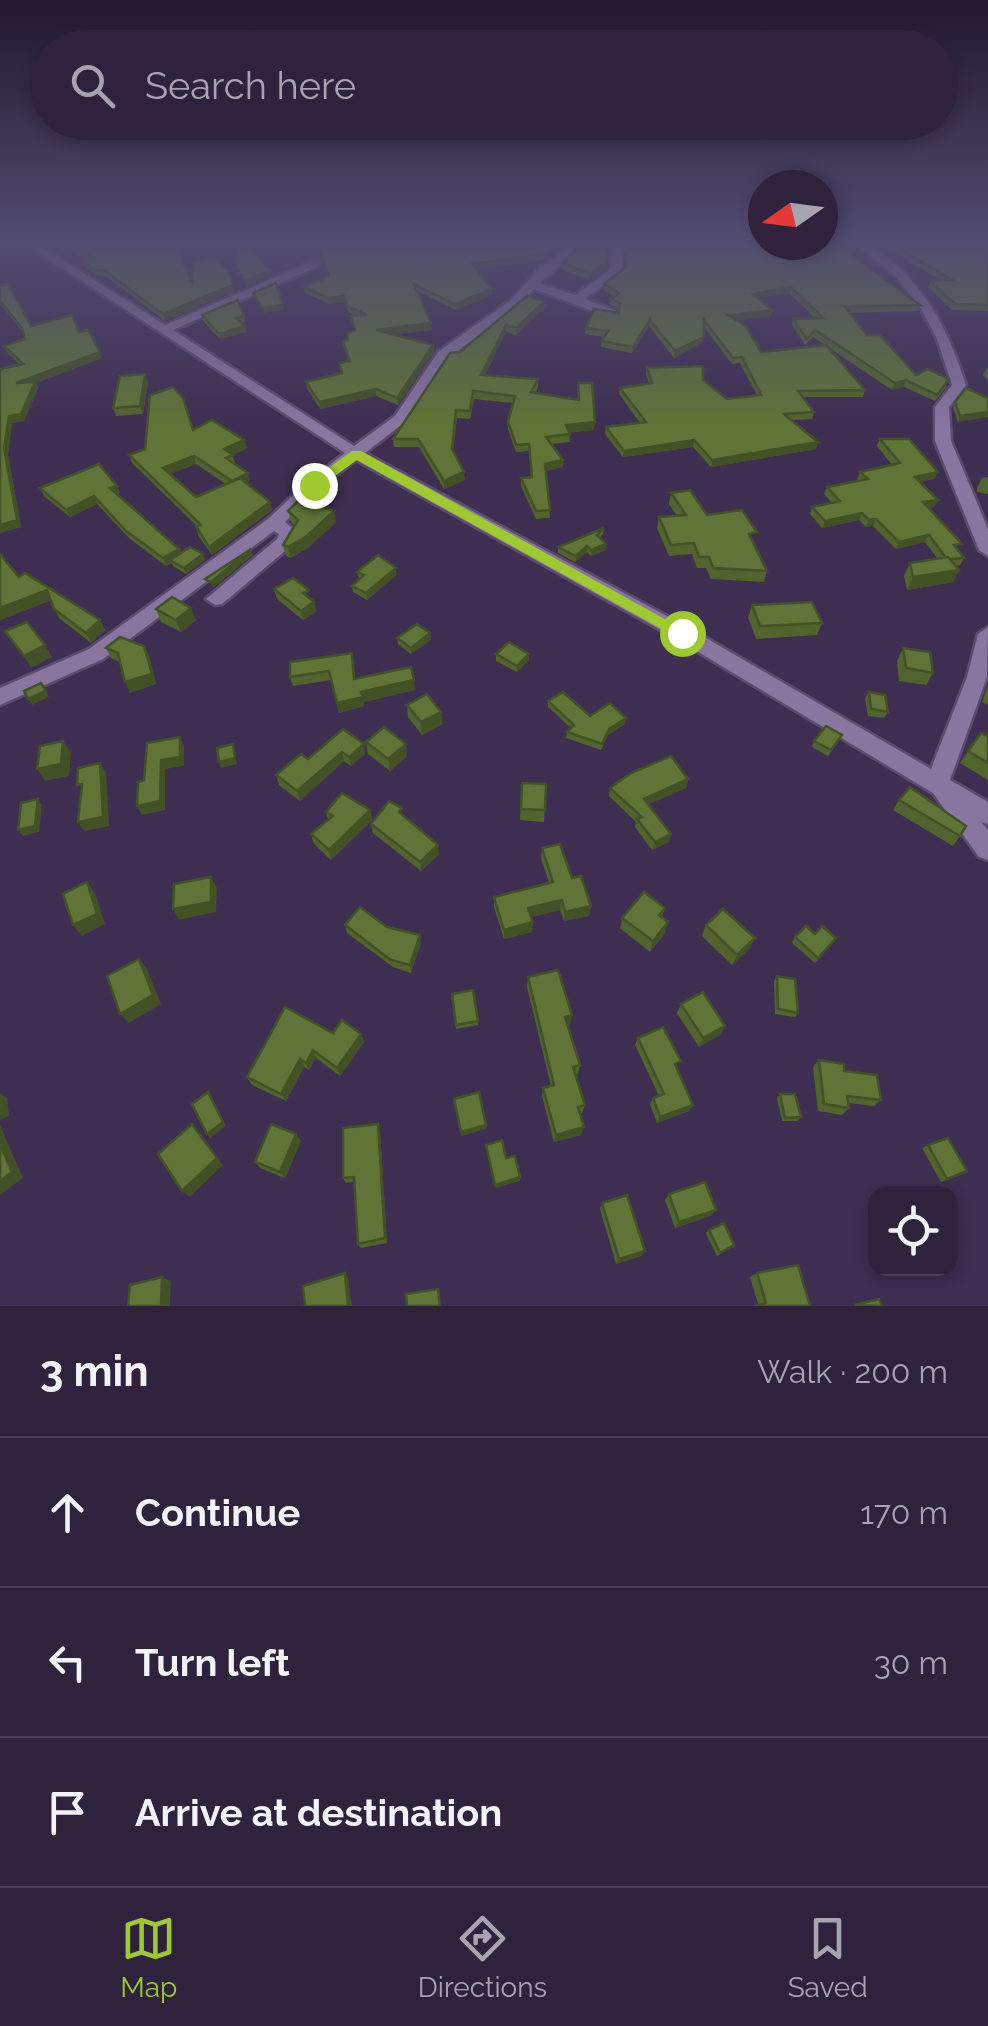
<!DOCTYPE html>
<meta charset="utf-8">
<style>
:root{--surface:#2e223d;--page:#3a2f48;--text:#f1f3f6;--muted:#a7a4b0;--line:#493f57;--accent:#9fca2d}
body{margin:0;font-family:Raleway,sans-serif;background:var(--page);color:var(--text)}
.controls{position:absolute;right:30px;bottom:30px;display:grid;overflow:hidden;border-radius:20px;box-shadow:0 5px 15px #0003}
.controls button{width:90px;height:90px;display:grid;place-items:center;padding:0;border:0;border-bottom:2px solid var(--line);background:var(--surface);color:var(--text);font:50px sans-serif}
.compass{position:absolute;left:748px;top:170px;width:90px;height:90px;border-radius:50%;background:var(--surface);box-shadow:0 5px 15px #0003;rotate:256deg}
.stop{position:absolute;width:30px;height:30px;margin:-22px;border:8px solid #9fca2d;border-radius:50%;background:#fff}
.stop.end{background:#9fca2d;border-color:#fff;box-shadow:0 2px 10px #0008}
.list{margin:0;padding:0;list-style:none}
h2{display:flex;justify-content:space-between;align-items:center;height:130px;margin:0;padding:0 40px;font-size:42px}
h2 small{font-size:32px;font-weight:400;color:var(--muted)}
.list li{display:grid;grid-template-columns:65px 1fr auto;gap:30px;align-items:center;box-sizing:border-box;height:150px;padding:0 40px;border-top:2px solid var(--line)}
.list b{display:block;font-size:38px;white-space:nowrap}
.list em{font-size:32px;font-style:normal;color:var(--muted)}
.icon{flex:none;width:55px;height:55px;fill:none;stroke:currentColor;stroke-width:2;stroke-linecap:round;stroke-linejoin:round}
.map{position:relative;flex:none;width:988px;height:1306px;overflow:hidden}
.search{position:absolute;background:var(--surface);box-shadow:0 5px 15px #0003;left:30px;right:30px;top:30px;height:110px;display:flex;align-items:center;gap:25px;box-sizing:border-box;padding:0 35px;border-radius:55px;color:var(--muted);font-size:38px}
.sheet{height:580px;background:var(--surface)}
nav{display:flex;justify-content:space-around;align-items:center;box-sizing:border-box;height:140px;border-top:2px solid var(--line);background:var(--surface);font-size:28px;color:var(--muted)}
nav a{display:grid;justify-items:center;gap:5px}
nav .on{color:var(--accent)}
.map>svg:first-child{display:block}
</style>
<div class="map">
<svg width="988" height="1306" viewBox="0 0 988 1306">
<rect width="100%" height="100%" fill="#3e2e51"/>
<g fill="none" stroke-linecap="round" stroke-linejoin="round">
<g stroke="#5b4c6d" stroke-width="5">
<g id="minor">
<polygon points="24,243 36,243 165,325 311,262 319,262 319,266 173,330 354,446 395,416 438,352 511,300 542,266 573,243 585,243 539,283 575,295 610,270 613,243 623,243 622,271 585,299 616,311 616,317 608,317 534,289 519,306 448,358 405,422 365,453 689,628 931,769 967,677 978,634 988,627 987,677 950,780 988,802 988,824 981,822 988,830 988,860 979,857 933,793 675,638 356,460 319,488 285,522 297,532 291,546 222,604 215,605 206,599 277,539 279,534 274,531 103,659 0,705 0,688 89,649 268,519 307,482 345,453"/>
<path d="M855 243C869 243 877 250 889 259 930 293 950 335 966 385L949 407 951 441 988 529V556L979 550 935 441V407L952 385 937 339 919 305 894 275Z"/>
</g>
</g>
<use href="#minor" fill="#8875a0" fill-rule="evenodd"/>
</g>
<g fill="#52642e" fill-rule="evenodd">
<polygon points="57,243 175,243 192,283 233,285 234,291 165,321 106,276 94,275 85,266 83,260 87,259"/>
<polygon points="315,243 568,243 543,260 477,269 492,295 456,310 417,291 432,330 393,334 433,345 434,352 398,405 376,396 320,409 307,388 306,382 341,373 339,363 349,361 343,342 348,341 354,331 351,316 356,316 348,312 345,302 329,304 305,293 304,287 328,277"/>
<path d="M634 243 859 244 857 250H845L920 305 918 311 850 313 867 335 916 375 947 386 935 401 904 387 892 390 828 347 865 390 863 397H803L814 412 812 419 792 420 816 449 711 467 693 447 623 457 605 434 606 427 640 423 619 394 620 388 649 383 646 374 647 368 703 380 727 399 757 395 740 363 732 364 704 327 702 343 674 358 649 326 632 353 601 347 602 341 604 337 585 334 586 328 619 313V309L610 305 611 299 614 297 604 290V284L625 268ZM789 293 815 318 793 319 792 325 805 345 813 337 825 345 761 352 736 320 771 316 772 310 759 298Z"/>
<polygon points="868,243 988,243 988,311 952,310 928,287 930,281 940,280 888,249"/>
<polygon points="602,244 609,246 606,268 589,280 561,269 562,263"/>
<polygon points="0,286 31,326 79,332 102,358 36,383 38,388 24,421 12,423 8,455 21,527 0,533 0,369 20,365 7,352 4,346 25,339 23,332 0,304"/>
<polygon points="545,301 545,307 516,335 506,332 485,375 538,379 538,387 535,393 578,399 578,383 594,430 569,432 570,442 551,444 563,467 546,471 550,518 536,519 521,486 521,478 531,477 529,451 516,452 508,429 508,422 513,403 474,399 470,419 457,418 453,451 465,480 444,489 419,447 394,447 393,439 460,352"/>
<polygon points="202,315 244,316 245,322 241,323 245,326 246,332 220,339 203,321"/>
<polygon points="988,368 988,380 983,375 986,369"/>
<polygon points="145,374 148,382 143,414 116,416 113,408"/>
<polygon points="988,398 958,422 953,408 955,402"/>
<path d="M193 430 244 440 247 448 232 455 235 463 250 481 246 483 272 510 212 555 198 535 197 526 132 463 129 455ZM196 464 226 484 196 497 170 474Z"/>
<polygon points="880,439 938,472 934,479 920,482 938,500 934,507 928,508 964,558 960,565 956,566 959,570 953,582 907,590 904,576 910,563 938,559 925,542 896,549 873,526 866,527 859,520 822,528 810,514 812,507 832,503 824,494 827,487 859,481 857,479 860,472 892,465 877,446"/>
<polygon points="988,477 988,494 977,492 977,488 982,478"/>
<polygon points="117,486 120,493 117,495 179,549 181,553 205,560 186,574 173,566 172,563 166,566 130,539 97,504 70,517 44,496 40,488"/>
<polygon points="671,493 754,543 767,571 764,582 711,579 706,568 697,568 692,554 669,556 657,528 659,517 677,516 669,504"/>
<polygon points="288,511 336,522 309,547 291,558 286,556 283,545 295,526 291,522"/>
<polygon points="604,528 603,534 600,538 606,544 606,550 591,556 587,552 575,562 558,553 558,547"/>
<polygon points="0,554 19,577 100,620 105,630 91,643 59,618 51,600 0,620"/>
<polygon points="396,568 396,575 367,600 353,592 352,586 359,579 357,572"/>
<polygon points="274,589 310,599 314,602 316,612 303,620 277,599"/>
<polygon points="752,605 822,623 817,635 756,639 748,618"/>
<polygon points="156,609 196,620 181,632 161,622"/>
<polygon points="430,633 431,640 411,654 398,644 397,638"/>
<polygon points="144,646 149,656 156,684 130,693 120,662 111,658 106,648"/>
<polygon points="903,648 933,673 926,685 899,681 897,661"/>
<polygon points="352,653 355,679 415,690 364,702 364,706 339,713 331,680 293,686 290,677"/>
<polygon points="496,654 529,654 529,660 517,672 496,661"/>
<polygon points="988,685 988,705 982,702"/>
<polygon points="869,692 888,712 884,718 868,716 865,698"/>
<polygon points="548,701 590,716 626,718 625,724 608,735 601,750 566,738 567,732 571,728 548,707"/>
<polygon points="407,705 441,712 442,724 422,735 408,717"/>
<polygon points="343,729 365,754 351,766 344,761 300,801 279,785 276,775 308,759"/>
<polygon points="981,733 988,737 988,780 960,763"/>
<polygon points="842,735 828,756 812,747 814,741"/>
<polygon points="366,742 407,756 390,771 368,754"/>
<polygon points="688,779 686,788 648,804 671,834 669,842 652,850 635,827 636,822 609,796 610,788"/>
<polygon points="522,783 546,784 544,822 520,820"/>
<polygon points="899,800 960,836 953,846 893,810"/>
<polygon points="370,810 372,820 331,860 314,844 311,834 328,820 326,812"/>
<polygon points="403,816 439,854 421,871 373,833 371,824"/>
<polygon points="542,848 572,878 591,906 589,916 564,921 560,910 531,917 533,922 532,932 504,939 494,907 494,897 549,883 541,858"/>
<polygon points="665,908 662,917 665,933 650,952 620,928 622,918"/>
<polygon points="345,925 421,943 411,973 393,967 347,933"/>
<polygon points="706,925 750,948 732,965 702,936"/>
<polygon points="815,934 836,938 815,963 792,943 795,937"/>
<polygon points="777,976 798,1013 795,1017 775,1014 774,981"/>
<polygon points="528,977 570,1024 567,1025 580,1065 578,1074 576,1074 585,1105 582,1113 580,1113 581,1135 554,1142 542,1096 543,1088 551,1086 527,987"/>
<polygon points="473,990 478,1025 456,1029 452,994"/>
<polygon points="681,1004 725,1026 720,1035 699,1047 677,1013"/>
<polygon points="333,1033 361,1034 364,1042 340,1076 316,1058 309,1070 304,1067 286,1101 252,1085 247,1077"/>
<polygon points="638,1038 677,1068 693,1105 689,1111 657,1123 650,1104 653,1098 659,1096 635,1045"/>
<polygon points="819,1060 844,1071 881,1100 874,1106 848,1103 849,1108 842,1115 818,1111 813,1067"/>
<polygon points="780,1094 801,1117 797,1121 782,1121 777,1098"/>
<polygon points="380,1130 387,1243 361,1248 358,1244 354,1182 346,1183 343,1178"/>
<polygon points="301,1141 285,1178 260,1168 255,1162"/>
<polygon points="928,1145 961,1175 941,1182 922,1148"/>
<polygon points="669,1194 716,1210 710,1216 675,1228 665,1200"/>
<polygon points="602,1203 645,1251 641,1256 616,1264 600,1209"/>
<polygon points="709,1230 731,1248 717,1256 706,1233"/>
<polygon points="757,1273 810,1306 754,1306 758,1304 750,1277"/>
</g>
<g fill="#425126">
<polygon points="560,243 568,243 543,260 472,270 472,264"/>
<polygon points="607,262 606,268 589,280 590,274"/>
<polygon points="271,270 272,275 246,286 245,281"/>
<polygon points="233,285 234,291 165,321 163,314"/>
<polygon points="791,287 789,293 752,300 753,294"/>
<polygon points="492,289 492,295 456,310 455,304"/>
<polygon points="344,296 345,302 329,304 328,298"/>
<polygon points="545,301 545,307 516,335 516,328"/>
<polygon points="283,305 284,310 263,313 262,308"/>
<polygon points="772,310 771,316 727,322 728,315"/>
<polygon points="650,320 649,326 632,353 633,347"/>
<polygon points="431,323 432,330 377,336 376,330"/>
<polygon points="506,325 506,332 481,382 481,375"/>
<polygon points="245,326 246,332 220,339 219,334"/>
<polygon points="704,337 702,343 674,358 675,351"/>
<polygon points="433,345 434,352 398,405 397,398"/>
<polygon points="100,352 102,358 36,383 38,388 24,421 12,423 8,455 21,527 0,533 4,448 16,383"/>
<polygon points="145,374 148,382 143,414 140,406"/>
<polygon points="906,380 904,387 892,390 895,383"/>
<polygon points="376,389 376,396 320,409 319,402"/>
<polygon points="988,412 988,417 958,422 960,416"/>
<polygon points="595,422 594,430 566,433 566,425"/>
<polygon points="244,440 247,448 226,458 224,449"/>
<polygon points="694,440 693,447 623,457 624,451"/>
<polygon points="818,442 816,449 711,467 712,460"/>
<polygon points="194,456 196,464 166,476 163,468"/>
<polygon points="563,460 563,467 544,472 545,464"/>
<polygon points="464,472 465,480 444,489 444,481"/>
<polygon points="938,472 934,479 912,484 915,477"/>
<polygon points="248,473 250,481 234,490 232,481"/>
<polygon points="117,486 120,493 113,496 110,488"/>
<polygon points="94,496 97,504 70,517 66,510"/>
<polygon points="938,500 934,507 919,509 923,502"/>
<polygon points="270,502 272,510 212,555 209,547"/>
<polygon points="334,511 336,522 309,547 291,558 288,547"/>
<polygon points="862,513 859,520 822,528 825,521"/>
<polygon points="876,519 873,526 866,527 869,520"/>
<polygon points="929,535 925,542 896,549 899,542"/>
<polygon points="606,544 606,550 591,556 591,550"/>
<polygon points="587,546 587,552 575,562 576,556"/>
<polygon points="179,549 182,557 170,560 172,563 166,566 163,558"/>
<polygon points="251,549 253,555 213,588 211,582"/>
<polygon points="203,554 205,560 186,574 184,568"/>
<polygon points="396,568 396,575 367,600 366,593"/>
<polygon points="959,570 953,582 907,590 913,577"/>
<polygon points="47,590 52,600 0,620 0,608"/>
<polygon points="314,602 316,612 303,620 301,611"/>
<polygon points="191,608 196,620 181,632 176,620"/>
<polygon points="100,620 105,630 91,643 86,633"/>
<polygon points="430,633 431,640 411,654 411,648"/>
<polygon points="45,645 52,657 31,668 24,656"/>
<polygon points="144,646 149,656 156,684 130,693 125,682"/>
<polygon points="529,654 529,660 517,672 517,666"/>
<polygon points="414,680 415,690 364,702 364,706 339,713 337,703 361,692"/>
<polygon points="46,691 49,697 32,705 28,699"/>
<polygon points="441,712 442,724 422,735 421,722"/>
<polygon points="626,718 625,724 608,735 601,750 609,729"/>
<polygon points="180,737 184,746 184,766 165,769 165,810 142,815 137,806 161,760"/>
<polygon points="63,741 71,753 69,776 45,781 37,769"/>
<polygon points="233,744 237,764 221,768 219,762"/>
<polygon points="364,744 365,754 351,766 349,757"/>
<polygon points="406,744 407,756 390,771 388,759"/>
<polygon points="342,752 344,761 300,801 297,791"/>
<polygon points="100,763 106,773 109,826 84,831 78,822"/>
<polygon points="688,779 686,788 642,807 644,799"/>
<polygon points="38,799 42,805 39,832 23,836 18,830"/>
<polygon points="370,810 372,820 331,860 329,850"/>
<polygon points="671,834 669,842 652,850 655,842"/>
<polygon points="438,845 439,854 421,871 420,862"/>
<polygon points="211,877 217,888 216,912 179,920 173,909"/>
<polygon points="87,882 95,893 105,924 82,936 73,925"/>
<polygon points="562,900 560,910 528,918 528,908"/>
<polygon points="591,906 589,916 564,921 565,912"/>
<polygon points="533,922 532,932 504,939 504,930"/>
<polygon points="668,922 665,933 650,952 653,941"/>
<polygon points="420,935 421,943 411,973 410,965"/>
<polygon points="755,938 750,948 732,965 737,955"/>
<polygon points="139,959 147,969 161,1004 129,1023 120,1014"/>
<polygon points="572,1015 570,1024 563,1026 565,1017"/>
<polygon points="725,1026 720,1035 699,1047 703,1038"/>
<polygon points="361,1034 364,1042 340,1076 337,1068"/>
<polygon points="313,1050 316,1058 309,1070 306,1063"/>
<polygon points="300,1059 304,1067 286,1101 281,1094"/>
<polygon points="208,1092 226,1126 210,1138 207,1134"/>
<polygon points="0,1093 7,1098 9,1116 0,1120"/>
<polygon points="693,1105 689,1111 657,1123 660,1117"/>
<polygon points="192,1124 223,1165 190,1197 182,1191"/>
<polygon points="378,1124 380,1130 387,1243 385,1238"/>
<polygon points="0,1125 23,1178 0,1195"/>
<polygon points="486,1125 486,1129 461,1136 461,1132"/>
<polygon points="584,1127 581,1135 554,1142 556,1135"/>
<polygon points="296,1134 301,1141 285,1178 280,1172"/>
<polygon points="520,1177 520,1181 495,1188 495,1185"/>
<polygon points="716,1210 710,1216 675,1228 679,1222"/>
<polygon points="645,1251 641,1256 616,1264 619,1259"/>
<polygon points="345,1273 348,1278 352,1306 348,1306"/>
<polygon points="162,1277 171,1281 170,1306 161,1306"/>
</g>
<g fill="#5f7436" stroke="#425126" stroke-width="2.5">
<polygon points="66,243 175,243 192,283 194,262 214,257 228,271 233,285 163,314 104,270 92,269 83,260 94,257"/>
<polygon points="236,243 251,243 252,250 271,270 245,281 237,268"/>
<polygon points="317,243 560,243 544,254 472,264 492,289 455,304 414,284 431,323 376,330 433,345 397,398 376,389 319,402 306,382 342,373 339,363 350,361 343,342 348,340 347,333 355,330 351,316 367,315 347,306 344,296 328,298 304,287 329,276"/>
<polygon points="583,243 600,243 609,246 607,262 590,274 562,263"/>
<polygon points="634,243 763,243 763,245 823,245 823,243 858,243 859,244 837,245 920,305 845,307 867,335 880,335 916,375 928,369 949,379 937,395 906,380 895,383 815,330 807,339 793,319 823,318 791,287 753,294 772,310 728,315 746,326 761,352 826,345 865,390 798,391 814,412 784,414 818,442 712,460 694,440 624,451 606,427 646,422 620,388 652,383 647,368 703,366 703,380 727,399 761,395 742,357 733,358 704,320 704,337 675,351 650,320 633,347 602,341 608,331 586,328 594,309 619,313 620,303 611,299 619,293 604,284 625,268 627,250"/>
<polygon points="890,243 988,243 988,305 955,304 930,281 952,280"/>
<polygon points="276,283 283,305 262,308 253,293"/>
<polygon points="8,284 31,326 72,315 79,332 88,330 100,352 16,383 35,382 21,414 9,416 4,448 17,520 0,525 0,369 23,364 4,346 25,339 22,328 0,301 0,286"/>
<polygon points="527,296 545,301 516,328 506,325 481,375 538,379 531,392 579,400 578,383 592,383 595,422 566,425 570,434 546,437 563,460 545,464 550,510 536,511 521,478 532,477 529,444 516,445 508,422 515,396 473,391 470,411 456,410 452,449 464,472 444,481 418,439 393,439 450,353 460,352"/>
<polygon points="238,300 244,316 236,318 245,326 219,334 202,315"/>
<polygon points="145,374 140,406 113,408 120,376"/>
<polygon points="173,387 183,398 193,430 212,420 244,440 224,449 233,455 226,458 248,473 232,481 194,456 163,468 196,497 240,478 270,502 209,547 196,526 201,525 129,455 145,449 150,395"/>
<polygon points="966,388 988,398 988,412 960,416 955,402"/>
<polygon points="880,439 909,439 938,472 915,477 938,500 923,502 962,544 954,545 964,558 950,559 946,558 929,535 899,542 876,519 869,520 862,513 825,521 812,507 840,501 827,487 868,479 860,472 900,463"/>
<polygon points="99,464 117,486 110,488 179,549 163,558 126,531 94,496 66,510 40,488"/>
<polygon points="690,490 707,515 742,510 757,532 749,534 767,571 713,568 709,557 699,557 694,543 671,545 659,517 686,515 671,493"/>
<polygon points="300,499 334,511 307,536 288,547 283,545 298,520 288,511"/>
<polygon points="604,528 597,535 606,544 591,550 587,546 576,556 558,547"/>
<polygon points="190,547 203,554 184,568 170,560"/>
<polygon points="251,549 211,582 205,579"/>
<polygon points="0,554 19,577 25,573 100,620 86,633 54,609 47,590 0,608"/>
<polygon points="378,555 396,568 366,593 352,586 364,575 357,572"/>
<polygon points="948,557 959,570 913,577 910,563"/>
<polygon points="293,578 309,590 303,593 314,602 301,611 274,589"/>
<polygon points="172,597 191,608 176,620 156,609"/>
<polygon points="812,602 822,623 760,626 752,605"/>
<polygon points="27,622 45,645 24,656 5,631"/>
<polygon points="417,624 430,633 411,648 397,638"/>
<polygon points="120,637 144,646 152,674 125,682 118,653 106,648"/>
<polygon points="509,642 529,654 517,666 496,654"/>
<polygon points="903,648 930,652 933,673 906,668"/>
<polygon points="352,653 354,679 411,667 414,680 361,692 363,697 337,703 329,671 290,677 290,662"/>
<polygon points="41,683 46,691 28,699 24,691"/>
<polygon points="563,692 590,716 610,703 626,718 609,729 602,744 567,732 574,725 548,701"/>
<polygon points="869,692 885,695 888,712 871,709"/>
<polygon points="427,694 441,712 421,722 407,705"/>
<polygon points="826,726 842,735 831,750 814,741"/>
<polygon points="384,727 406,744 388,759 366,742"/>
<polygon points="343,729 364,744 349,757 342,752 297,791 276,775 301,754 308,759"/>
<polygon points="981,733 988,737 988,763 968,751"/>
<polygon points="180,737 180,757 161,760 160,801 137,806 138,782 144,780 147,743"/>
<polygon points="63,741 61,764 37,769 40,746"/>
<polygon points="233,744 235,758 219,762 217,748"/>
<polygon points="671,756 688,779 644,799 671,834 655,842 637,819 642,817 610,788 631,773"/>
<polygon points="100,763 103,817 78,822 82,784 77,785 78,768"/>
<polygon points="522,783 546,784 545,810 521,809"/>
<polygon points="910,787 966,826 960,836 899,800"/>
<polygon points="342,793 370,810 329,850 311,834 333,816 326,812"/>
<polygon points="38,799 35,826 18,830 21,803"/>
<polygon points="389,801 402,808 399,812 438,845 420,862 371,824"/>
<polygon points="560,844 572,878 581,876 591,906 565,912 562,900 528,908 533,922 504,930 494,897 553,882 542,848"/>
<polygon points="211,877 211,902 173,909 174,884"/>
<polygon points="87,882 97,914 73,925 63,894"/>
<polygon points="644,892 665,908 659,915 668,922 653,941 622,918"/>
<polygon points="360,907 387,927 420,935 410,965 391,960 345,925"/>
<polygon points="723,909 755,938 737,955 706,925"/>
<polygon points="806,926 815,934 822,926 836,938 818,958 795,937"/>
<polygon points="139,959 153,995 120,1014 107,976"/>
<polygon points="558,970 572,1015 565,1017 580,1065 573,1067 585,1105 578,1107 584,1127 556,1135 543,1088 554,1085 528,977"/>
<polygon points="777,976 795,979 798,1013 778,1009"/>
<polygon points="473,990 478,1021 456,1025 452,994"/>
<polygon points="703,992 725,1026 703,1038 681,1004"/>
<polygon points="285,1007 333,1033 342,1020 361,1034 337,1068 313,1050 306,1063 300,1059 281,1094 247,1077"/>
<polygon points="663,1027 681,1061 675,1064 693,1105 660,1117 653,1098 664,1094 638,1038"/>
<polygon points="819,1060 844,1064 844,1071 877,1075 881,1100 847,1096 849,1108 824,1104"/>
<polygon points="208,1092 223,1122 207,1134 192,1104"/>
<polygon points="479,1092 486,1125 461,1132 454,1099"/>
<polygon points="780,1094 795,1094 801,1117 785,1118"/>
<polygon points="192,1124 217,1158 182,1191 158,1154"/>
<polygon points="271,1124 296,1134 280,1172 255,1162"/>
<polygon points="378,1124 385,1238 358,1244 354,1177 343,1178 343,1128"/>
<polygon points="948,1138 967,1171 947,1179 928,1145"/>
<polygon points="502,1140 506,1158 515,1156 520,1177 495,1185 486,1145"/>
<polygon points="0,1144 12,1172 0,1181"/>
<polygon points="705,1182 716,1210 679,1222 669,1194"/>
<polygon points="627,1195 645,1251 619,1259 602,1203"/>
<polygon points="724,1223 734,1245 720,1253 709,1230"/>
<polygon points="798,1265 810,1306 756,1306 766,1303 757,1273"/>
<polygon points="345,1273 348,1306 305,1306 303,1286"/>
<polygon points="162,1277 161,1306 128,1306 130,1285"/>
<polygon points="438,1289 440,1306 407,1306 406,1294"/>
<polygon points="879,1299 882,1306 854,1305"/>
</g>
<linearGradient id="sky" x2="0" y2="1"><stop stop-color="#22192d"/><stop offset="0.57" stop-color="#524c70"/><stop offset="1" stop-color="#524c70" stop-opacity="0"/></linearGradient>
<rect width="988" height="426" fill="url(#sky)"/>
<polygon fill="#9fca2d" points="352,451 361,451 690,633 676,637 357,460 318,488 309,488 309,482"/>
</svg>
<div class="controls">
<button><svg class="icon" aria-label="locate" viewBox="0 0 24 24"><circle cx="12" cy="12" r="6"/><path d="M12 2v4M12 18v4M2 12h4M18 12h4"/></svg></button>
</div>
<svg class="compass" viewBox="-18 -18 36 36"><path d="M0-13l5 13h-10z" fill="#e53935"/><path d="M0 13l5-13h-10z" fill="#a7a4b0"/></svg>
<div class="stop" style="left:682px;top:633px"></div>
<div class="stop end" style="left:314px;top:485px"></div>
<div class="search"><svg class="icon" aria-label="search" viewBox="0 0 24 24"><circle cx="10" cy="10" r="6"/><path d="M15 15l6 6"/></svg>Search here</div>
</div>
<section class="sheet">
<h2>3 min<small>Walk · 200 m</small></h2>
<ul class="list">
<li><svg class="icon" aria-label="ahead" viewBox="0 0 24 24"><path d="M12 20V5M6 11l6-6 6 6"/></svg><div><b>Continue</b></div><em>170 m</em></li>
<li><svg class="icon" aria-label="left" viewBox="0 0 24 24"><path d="M17 20v-9H6M10 6l-5 5 5 5"/></svg><div><b>Turn left</b></div><em>30 m</em></li>
<li><svg class="icon" aria-label="arrive" viewBox="0 0 24 24"><path d="M6 21V4h12l-3 4 3 4H6"/></svg><div><b>Arrive at destination</b></div></li>
</ul>
</section>
<nav>
<a class="on"><svg class="icon" aria-label="map" viewBox="0 0 24 24"><path d="M3 6l6-2 6 2 6-2v14l-6 2-6-2-6 2zM9 4v14M15 6v14"/></svg>Map</a>
<a><svg class="icon" aria-label="directions" viewBox="0 0 24 24"><path d="M12 3l9 9-9 9-9-9zM9 14v-3h6M13 9l2 2-2 2"/></svg>Directions</a>
<a><svg class="icon" aria-label="saved" viewBox="0 0 24 24"><path d="M7 4h10v16l-5-4-5 4z"/></svg>Saved</a>
</nav>
